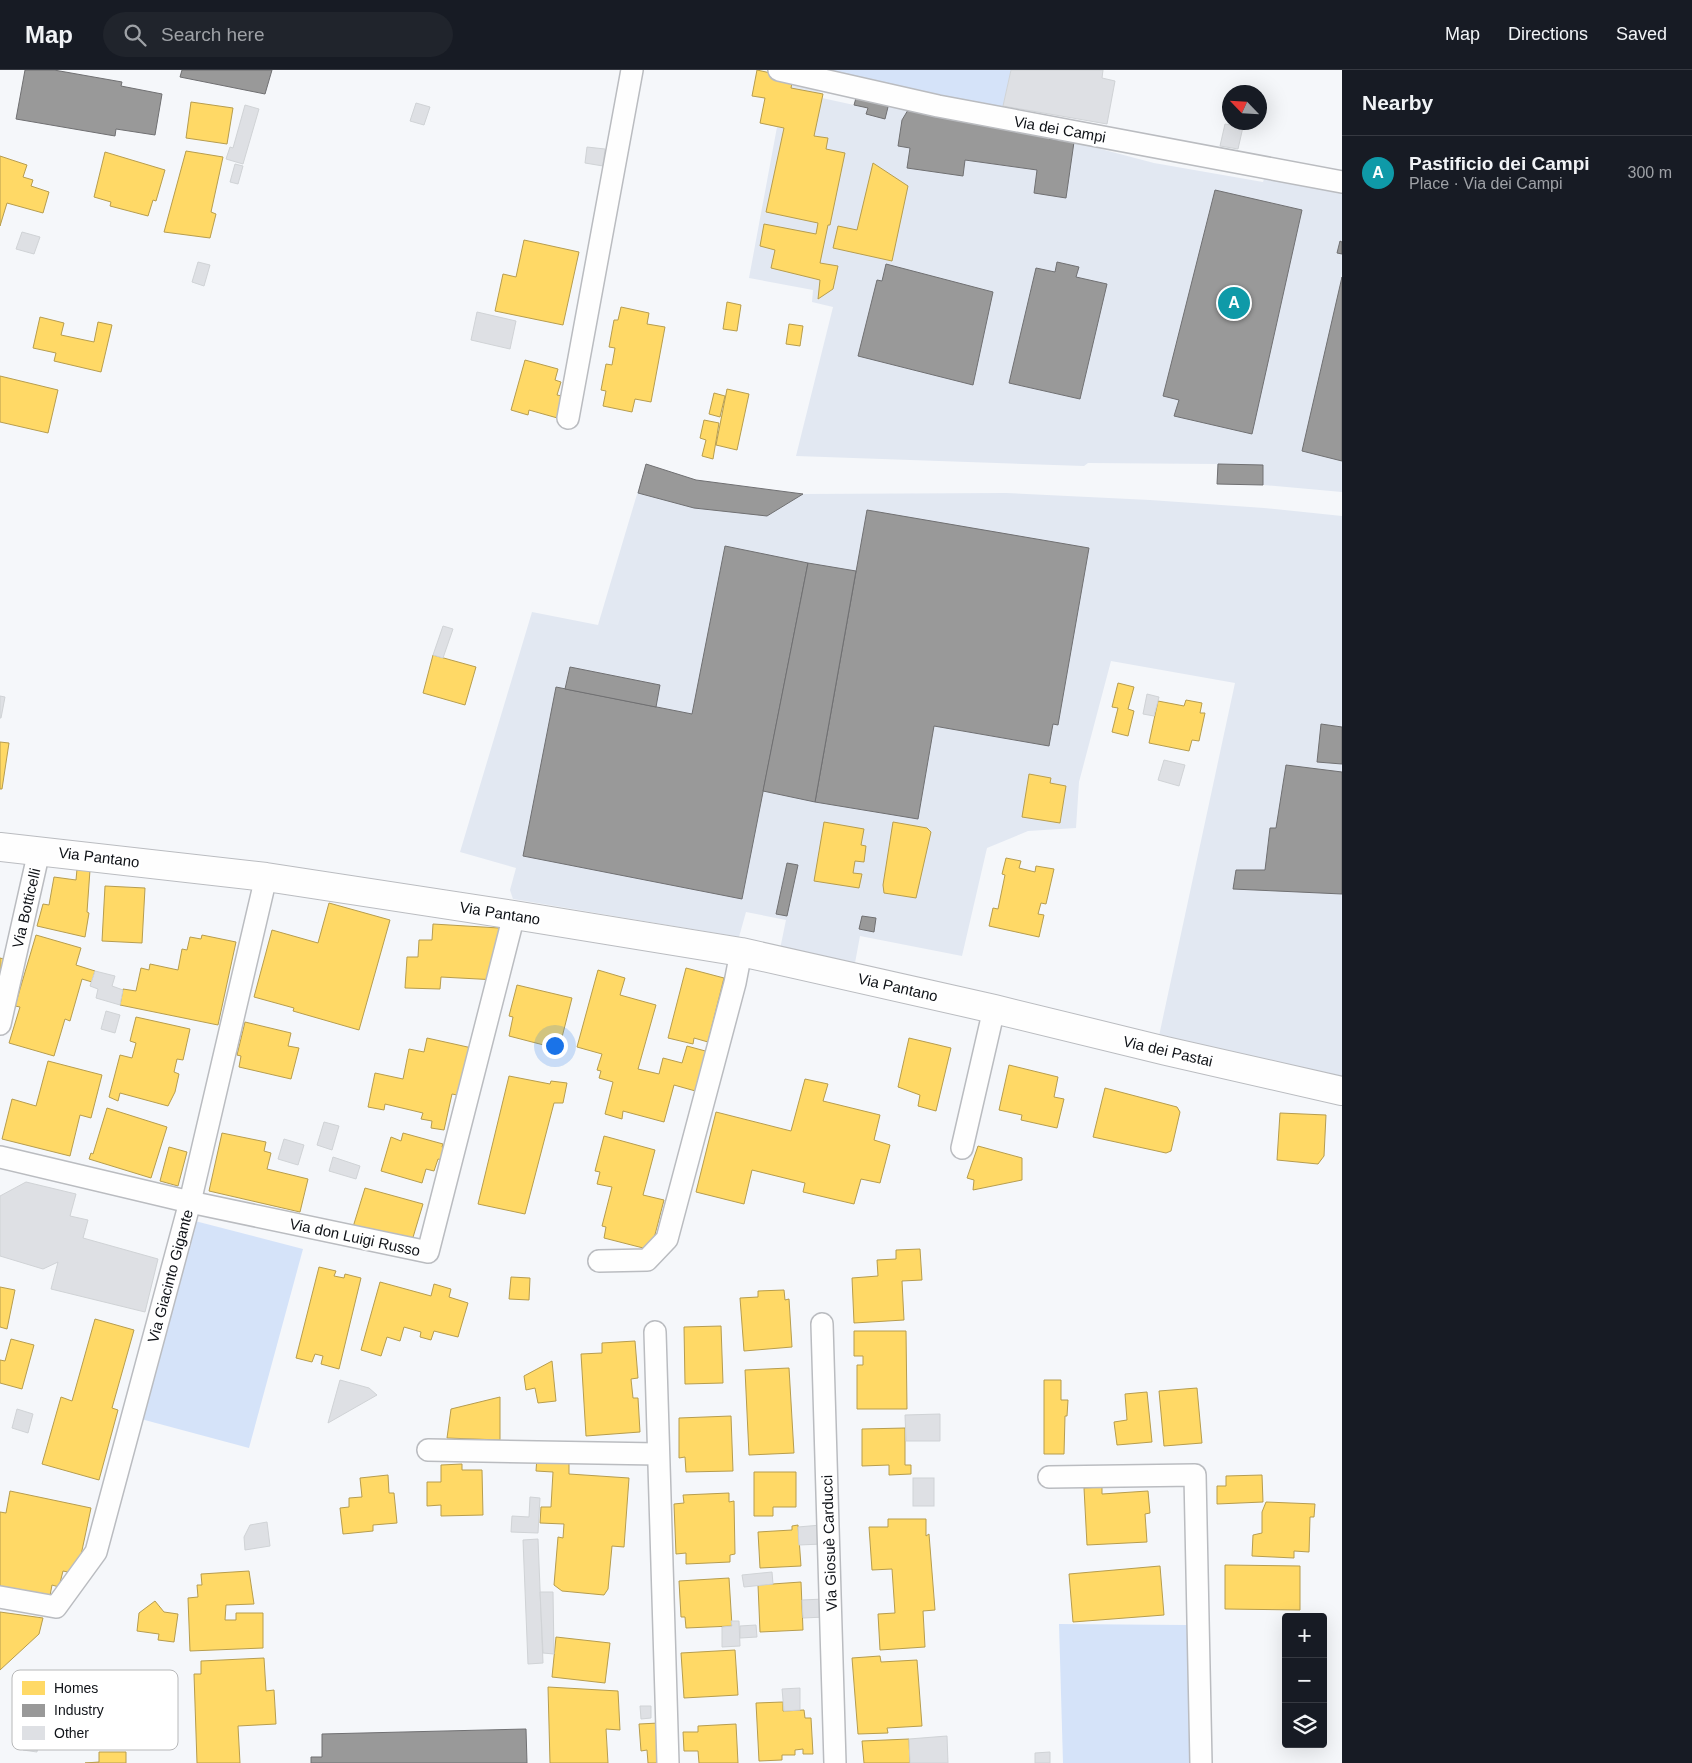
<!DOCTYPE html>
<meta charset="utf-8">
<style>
:root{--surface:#171b24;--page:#20242c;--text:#f1f3f6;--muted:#9ea1a6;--line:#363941;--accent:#b0b2b5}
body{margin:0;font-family:Helvetica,sans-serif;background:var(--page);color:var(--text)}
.controls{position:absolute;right:15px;bottom:15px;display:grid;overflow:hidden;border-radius:5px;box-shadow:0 5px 20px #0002}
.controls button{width:45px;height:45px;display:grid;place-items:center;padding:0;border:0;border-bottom:1px solid var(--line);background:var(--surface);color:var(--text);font:25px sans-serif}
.compass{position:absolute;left:1222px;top:15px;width:45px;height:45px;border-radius:50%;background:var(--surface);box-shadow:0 5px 20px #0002;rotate:295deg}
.you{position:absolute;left:554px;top:975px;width:18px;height:18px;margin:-12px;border:4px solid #fff;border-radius:50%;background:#1a73e8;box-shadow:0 0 0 8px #1a73e833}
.badge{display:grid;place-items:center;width:32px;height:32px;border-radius:50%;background:var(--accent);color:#fff;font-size:16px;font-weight:700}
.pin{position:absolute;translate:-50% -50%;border:2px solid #fff;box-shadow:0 1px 5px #0006}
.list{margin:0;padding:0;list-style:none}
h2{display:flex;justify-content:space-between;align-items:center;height:65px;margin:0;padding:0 20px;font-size:21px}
h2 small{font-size:16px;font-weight:400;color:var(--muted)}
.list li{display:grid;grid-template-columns:32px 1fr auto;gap:15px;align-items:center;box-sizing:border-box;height:75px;padding:0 20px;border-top:1px solid var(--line)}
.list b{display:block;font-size:19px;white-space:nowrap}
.list p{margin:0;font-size:16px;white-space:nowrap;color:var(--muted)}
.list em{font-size:16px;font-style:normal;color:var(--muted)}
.icon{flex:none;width:28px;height:28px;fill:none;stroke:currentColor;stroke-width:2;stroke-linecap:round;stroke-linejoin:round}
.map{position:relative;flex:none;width:1342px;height:1693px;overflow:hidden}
header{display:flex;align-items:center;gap:30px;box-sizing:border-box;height:70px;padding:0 25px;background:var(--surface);border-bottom:1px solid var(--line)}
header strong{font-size:24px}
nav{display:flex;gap:28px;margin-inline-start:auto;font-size:18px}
.search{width:350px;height:45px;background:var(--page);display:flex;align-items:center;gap:12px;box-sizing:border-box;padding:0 18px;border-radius:28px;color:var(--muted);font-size:19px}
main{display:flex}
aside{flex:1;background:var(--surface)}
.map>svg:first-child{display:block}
</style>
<header>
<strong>Map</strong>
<div class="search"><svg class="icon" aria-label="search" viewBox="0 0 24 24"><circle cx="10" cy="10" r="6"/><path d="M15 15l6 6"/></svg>Search here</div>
<nav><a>Map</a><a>Directions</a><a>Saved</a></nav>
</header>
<main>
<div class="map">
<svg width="1342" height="1693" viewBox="0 0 1342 1693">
<rect width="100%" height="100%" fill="#f5f7fa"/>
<g fill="#e2e8f2">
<polygon points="757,0 810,17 823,24 822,28 854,35 858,21 1051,61 1050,69 1074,72 1154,93 1263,112 1265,106 1342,120 1342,422 1263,415 1217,414 1217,394 1088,393 1084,396 796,386 833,237 812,232 813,220 749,208 777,57 760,53 765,29 752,26"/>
<polygon points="646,394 696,410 803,424 1006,423 1150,430 1264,438 1342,446 1342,1009 1159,966 1235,613 1111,591 1079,712 1076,758 1028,761 987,778 962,886 860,866 855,893 800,881 780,879 786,850 746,842 739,867 513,829 510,820 516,798 460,782 532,542 598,555"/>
</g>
<g fill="#d5e3f9">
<polygon points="814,0 1011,0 1003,36 977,38"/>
<polygon points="195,1151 303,1179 249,1378 141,1349"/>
<polygon points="1059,1554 1187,1555 1190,1693 1063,1693"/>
</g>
<g fill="#ffd966" stroke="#b79d4e">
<polygon points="757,0 793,8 791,18 823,24 814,66 828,68 826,79 845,83 830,155 828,155 820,193 838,196 833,219 818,229 820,210 771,198 775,180 760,176 764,154 816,164 818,153 766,142 784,58 760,53 765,28 752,26"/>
<polygon points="191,32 233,38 227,74 186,68"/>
<polygon points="186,81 223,87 211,142 216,144 210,168 164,162"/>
<polygon points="105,82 165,100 156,131 153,130 148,146 110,136 111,132 94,127"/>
<polygon points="0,86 27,95 23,107 33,110 31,116 49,122 43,143 7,133 0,156"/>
<polygon points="873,93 908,116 892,191 833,178 838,156 857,160"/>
<polygon points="524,170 579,182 563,255 495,241 503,204 516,207"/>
<polygon points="727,232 741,235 737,261 723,259"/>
<polygon points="621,237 649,243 647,254 665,257 651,332 635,329 632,342 603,336 606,321 601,320 606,294 612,295 615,278 609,277 614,250 618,250"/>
<polygon points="40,247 64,253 61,265 94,272 98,252 112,255 101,302 54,291 56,283 33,278"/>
<polygon points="789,254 803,256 800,276 786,274"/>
<polygon points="525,290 558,299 555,310 561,312 557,325 567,327 561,349 529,340 528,345 511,340"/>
<polygon points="0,306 58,320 48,363 0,352"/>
<polygon points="727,319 749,324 737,380 716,375"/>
<polygon points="714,323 725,326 720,347 709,344"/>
<polygon points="704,350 719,353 713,389 702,386 706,370 700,368"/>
<polygon points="433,585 476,597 465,635 423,623"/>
<polygon points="1118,613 1134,617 1128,639 1134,641 1128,666 1112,662 1118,638 1112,637"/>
<polygon points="1186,630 1202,633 1200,643 1205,643 1199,671 1192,670 1189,681 1149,673 1158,631 1184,636"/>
<polygon points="0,672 9,673 2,719 0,719"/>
<polygon points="1029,704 1051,708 1050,713 1066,716 1060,753 1022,747"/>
<polygon points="824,752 864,759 861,775 866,776 864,792 855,791 853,803 862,804 859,818 814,811"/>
<polygon points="893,752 927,758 931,762 916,828 884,823 883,815"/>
<polygon points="1006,788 1021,791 1019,798 1035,802 1036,796 1054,799 1046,834 1041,833 1038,844 1044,845 1039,867 989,856 993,838 998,839 1005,805 1002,804"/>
<polygon points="77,799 90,800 87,842 89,843 85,867 37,856 43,834 49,835 54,807 76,810"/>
<polygon points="105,816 145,818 142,873 102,871"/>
<polygon points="329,833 390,850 359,960 293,941 294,938 254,927 272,860 318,873"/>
<polygon points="433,854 499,858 497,910 441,907 440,919 405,918 407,887 418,887 419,870 432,870"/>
<polygon points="36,865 81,878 76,895 95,901 92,912 82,909 70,951 65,949 54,986 9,973 20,937 15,936"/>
<polygon points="202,865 236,872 218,955 120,935 123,919 136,921 141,898 149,900 150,894 178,900 182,879 187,880 190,867 201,869"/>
<polygon points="0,888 7,890 0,911"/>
<polygon points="686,898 724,908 708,972 694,968 693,974 668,968"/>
<polygon points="598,900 625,908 620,925 656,935 638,999 659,1004 663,988 682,993 687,976 709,982 699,1022 674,1015 664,1052 623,1041 622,1049 605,1044 613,1012 599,1008 601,1001 597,1000 602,984 577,977"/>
<polygon points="517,915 572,928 559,979 509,966 513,947 509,946"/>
<polygon points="136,947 190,959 183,990 177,989 174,1002 179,1004 175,1022 168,1036 120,1023 118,1031 109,1027 120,985 132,988 136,973 130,971"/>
<polygon points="245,952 291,963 288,976 299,978 291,1009 239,997 241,986 237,985"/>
<polygon points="427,968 472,978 462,1026 452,1024 444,1060 431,1058 432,1051 421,1049 423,1043 385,1034 384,1040 368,1037 375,1003 403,1009 409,979 424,982"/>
<polygon points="909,968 951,978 936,1041 918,1036 920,1025 898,1017"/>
<polygon points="48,991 102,1005 91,1048 80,1045 70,1086 2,1069 12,1029 36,1036"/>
<polygon points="1009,995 1058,1007 1054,1027 1064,1029 1057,1058 1021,1050 1022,1045 999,1040"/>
<polygon points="509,1006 550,1014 551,1011 567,1013 563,1033 554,1033 525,1144 478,1134"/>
<polygon points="805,1009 828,1014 823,1031 880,1045 874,1070 890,1075 880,1113 861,1109 854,1134 803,1122 805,1113 752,1100 744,1134 696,1122 716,1042 791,1061"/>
<polygon points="1105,1018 1177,1037 1180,1042 1171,1081 1166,1083 1093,1067"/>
<polygon points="107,1038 167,1057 151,1108 89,1089 91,1083 93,1084"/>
<polygon points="1280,1043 1326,1045 1324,1086 1318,1094 1277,1090"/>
<polygon points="222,1063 266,1072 264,1081 271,1083 267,1099 308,1109 300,1142 209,1121"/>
<polygon points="403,1063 443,1074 442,1077 446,1078 442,1090 438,1089 434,1101 426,1099 422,1113 381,1101 391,1067 401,1071"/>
<polygon points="604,1066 655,1080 643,1125 664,1130 651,1180 604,1168 606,1157 602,1156 612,1117 597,1114 600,1102 595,1101"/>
<polygon points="978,1076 1022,1088 1022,1110 973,1120 974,1110 967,1108"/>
<polygon points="169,1077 187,1082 178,1116 160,1111"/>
<polygon points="365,1118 423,1134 411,1174 353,1157"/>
<polygon points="920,1179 922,1210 902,1211 904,1250 854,1253 852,1208 878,1206 877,1190 896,1189 896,1180"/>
<polygon points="319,1197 336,1201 334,1206 344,1208 345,1204 361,1208 339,1299 321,1294 323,1286 315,1284 312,1292 296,1288"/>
<polygon points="511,1207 530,1208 529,1230 509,1229"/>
<polygon points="380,1212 431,1226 434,1214 451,1219 449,1227 468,1233 458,1267 434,1261 431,1270 420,1267 421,1262 404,1257 400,1271 387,1267 381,1286 361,1280"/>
<polygon points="0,1217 15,1220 7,1259 0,1257"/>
<polygon points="784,1220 785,1230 789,1229 792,1277 744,1281 740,1228 758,1227 758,1221"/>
<polygon points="95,1249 134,1260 112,1338 118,1340 99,1410 42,1394 61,1327 72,1331"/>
<polygon points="721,1256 723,1313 685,1314 684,1257"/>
<polygon points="854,1261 906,1261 907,1339 857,1339 857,1295 863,1295 863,1286 854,1286"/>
<polygon points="11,1269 34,1275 22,1319 0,1313 0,1290 5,1291"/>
<polygon points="635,1271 638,1308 631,1309 633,1328 638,1328 640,1362 586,1366 581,1284 602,1283 602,1273"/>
<polygon points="552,1291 556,1331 538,1333 535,1318 526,1320 524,1306"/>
<polygon points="789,1298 794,1383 749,1385 745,1300"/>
<polygon points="1044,1310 1061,1310 1061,1330 1068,1330 1067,1346 1065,1346 1064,1384 1044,1384"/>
<polygon points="1197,1318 1202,1373 1164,1376 1159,1321"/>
<polygon points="1147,1322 1152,1372 1117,1375 1114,1352 1127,1350 1125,1324"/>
<polygon points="500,1327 500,1370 447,1368 451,1339"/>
<polygon points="731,1346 733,1401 686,1402 685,1387 679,1388 679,1348"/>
<polygon points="905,1358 905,1395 911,1395 911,1404 889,1405 889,1395 862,1396 862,1359"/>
<polygon points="537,1387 569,1389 569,1404 629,1408 624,1477 612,1476 608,1519 604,1525 562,1521 554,1515 558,1467 563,1468 564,1454 540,1453 541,1437 551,1437 553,1402 536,1401"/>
<polygon points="462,1394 462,1400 482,1400 483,1445 441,1446 441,1435 427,1436 427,1412 441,1412 441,1395"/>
<polygon points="754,1402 796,1402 796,1437 773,1437 773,1446 754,1446"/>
<polygon points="388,1405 389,1423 394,1423 397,1453 373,1455 373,1461 343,1464 340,1438 349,1437 349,1428 362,1427 360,1408"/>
<polygon points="1262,1405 1263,1432 1217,1434 1217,1416 1226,1416 1226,1406"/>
<polygon points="1102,1417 1102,1424 1148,1421 1150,1443 1145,1444 1147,1472 1087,1475 1084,1418"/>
<polygon points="10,1421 91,1438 77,1504 63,1501 59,1517 52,1515 49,1531 0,1520 0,1442 6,1443"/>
<polygon points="729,1423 729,1432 734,1431 735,1484 730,1485 730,1492 686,1494 686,1483 676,1484 674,1434 684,1433 683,1425"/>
<polygon points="1266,1432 1315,1434 1314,1447 1310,1447 1309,1482 1294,1481 1294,1488 1252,1486 1253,1465 1262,1463 1262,1442"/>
<polygon points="888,1449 926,1449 926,1466 929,1464 935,1540 923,1541 925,1577 880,1580 878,1544 895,1543 892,1499 872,1500 869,1457 888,1457"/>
<polygon points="798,1455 801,1496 760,1498 758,1462 792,1460 792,1456"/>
<polygon points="1225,1495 1300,1496 1300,1540 1225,1539"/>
<polygon points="1160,1496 1164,1545 1073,1552 1069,1504"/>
<polygon points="249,1501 254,1534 226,1535 225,1550 236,1550 236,1543 263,1543 263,1578 190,1581 188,1528 198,1527 197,1515 202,1515 201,1504"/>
<polygon points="729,1508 732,1556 686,1558 685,1547 681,1547 679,1511"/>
<polygon points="801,1512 803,1560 760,1562 758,1515"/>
<polygon points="155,1531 164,1542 178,1544 174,1572 158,1570 159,1564 137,1561 139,1543"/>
<polygon points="0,1542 43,1548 39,1564 0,1600"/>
<polygon points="556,1567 610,1573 605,1613 552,1607"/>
<polygon points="735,1580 738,1625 684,1628 681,1583"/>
<polygon points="880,1586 881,1592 917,1590 922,1656 887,1658 888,1663 858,1664 852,1588"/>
<polygon points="264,1588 266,1621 274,1620 276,1654 238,1656 240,1693 197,1693 194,1604 201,1604 201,1591"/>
<polygon points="548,1617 618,1621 620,1660 606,1659 608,1693 550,1693"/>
<polygon points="783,1632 783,1641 804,1640 805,1648 811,1648 813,1684 803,1684 803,1679 795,1680 795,1685 782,1685 782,1690 759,1691 756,1633"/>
<polygon points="659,1653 662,1693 648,1693 647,1680 641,1681 639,1654"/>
<polygon points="736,1654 738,1693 699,1693 698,1681 684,1681 683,1662 698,1662 698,1656"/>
<polygon points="909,1669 910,1693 864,1693 862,1671"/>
<polygon points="99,1682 126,1682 126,1693 85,1693 99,1692"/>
</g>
<g fill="#999" stroke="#707072">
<polygon points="25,0 54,0 122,12 121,16 162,24 155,65 116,59 115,66 16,49"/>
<polygon points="182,0 272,0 265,24 180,7"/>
<polygon points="858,21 890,29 885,49 866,44 868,38 854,35"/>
<polygon points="908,40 1051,61 1049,69 1074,72 1066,128 1034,123 1037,100 965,90 963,106 907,98 910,78 898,76 902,50"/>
<polygon points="1215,120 1302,140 1252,364 1174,346 1179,330 1163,326"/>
<polygon points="1340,171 1342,172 1342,184 1337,183"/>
<polygon points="1057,192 1079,197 1076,207 1107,214 1080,329 1009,313 1036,198 1055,202"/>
<polygon points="886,194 993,222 973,315 858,286 877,210 882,211"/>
<polygon points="1342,207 1342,391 1302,381"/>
<polygon points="646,394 696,410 803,424 767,446 694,438 638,423"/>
<polygon points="1218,394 1263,395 1263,415 1217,414"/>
<polygon points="867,440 1089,478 1058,655 1053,654 1049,676 934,656 918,749 815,732"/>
<polygon points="725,476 808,493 742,829 523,786 556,617 692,644"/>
<polygon points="808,493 856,501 815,732 763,721"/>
<polygon points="570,597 660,615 656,637 565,619"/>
<polygon points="1321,654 1342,657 1342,694 1317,692"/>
<polygon points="1286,695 1342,702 1342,824 1233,819 1236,800 1265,800 1270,758 1276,758"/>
<polygon points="787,793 798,795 787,846 776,844"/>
<polygon points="862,846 876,848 874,862 859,859"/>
<polygon points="526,1659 527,1693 311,1693 311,1687 322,1687 322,1664"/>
</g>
<g fill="#dee0e4" stroke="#d0d3d6">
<polygon points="1011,0 1103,0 1102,8 1115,11 1107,54 1003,36"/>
<polygon points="416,33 430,37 424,55 410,51"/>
<polygon points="245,35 259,39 243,94 226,89 230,77 233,78"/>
<polygon points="1225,54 1243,57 1238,79 1220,76"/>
<polygon points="587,77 605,79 603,96 585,93"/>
<polygon points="235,94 243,96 238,114 230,112"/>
<polygon points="22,162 40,167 34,184 16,179"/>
<polygon points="198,192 210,195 204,216 192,212"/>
<polygon points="477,242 516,251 510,279 471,270"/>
<polygon points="443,556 453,559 443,588 433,585"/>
<polygon points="1147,624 1159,627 1154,646 1143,644"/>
<polygon points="0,626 5,627 1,648 0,648"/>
<polygon points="1164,690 1185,695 1179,716 1158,710"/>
<polygon points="95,901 115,906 112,916 123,920 120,935 96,928 98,919 90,916"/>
<polygon points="106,941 120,945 115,963 101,959"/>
<polygon points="324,1052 339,1056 332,1080 317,1075"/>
<polygon points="284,1069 304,1075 298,1095 278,1089"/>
<polygon points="333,1087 360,1096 356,1109 329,1101"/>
<polygon points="26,1112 76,1124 70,1146 88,1150 83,1168 158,1189 145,1242 51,1219 58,1192 43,1199 0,1186 0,1126"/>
<polygon points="340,1310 369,1318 377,1325 328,1353"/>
<polygon points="17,1339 33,1344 28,1363 12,1358"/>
<polygon points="940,1344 940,1371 906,1371 905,1345"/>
<rect x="913" y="1408" width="21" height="28"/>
<polygon points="530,1427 540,1428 538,1463 511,1462 512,1446 529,1447"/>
<polygon points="267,1452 270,1476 245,1480 244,1467 250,1455"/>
<polygon points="821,1455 822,1474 799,1475 798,1457"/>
<polygon points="538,1469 543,1593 528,1594 523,1470"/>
<polygon points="772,1502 773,1514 744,1517 742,1505"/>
<polygon points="540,1522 553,1522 554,1584 543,1583"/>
<polygon points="824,1529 825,1547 803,1548 802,1530"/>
<polygon points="731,1551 739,1551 740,1576 722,1577 722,1557 732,1556"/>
<polygon points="756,1555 757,1567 740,1568 740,1556"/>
<polygon points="800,1618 800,1640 784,1641 782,1619"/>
<polygon points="640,1636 651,1636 651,1648 641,1649"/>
<polygon points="25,1658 40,1660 37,1682 23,1680"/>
<polygon points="947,1666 948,1693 910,1693 909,1669"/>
<polygon points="1050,1682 1050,1693 1035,1693 1035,1683"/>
</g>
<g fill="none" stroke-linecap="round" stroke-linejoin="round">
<g stroke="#babcc0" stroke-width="24">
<g id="minor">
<polyline points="779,0 938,36 1342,112"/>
<polyline points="568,348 632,0"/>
<polyline points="0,954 39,781"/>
<polyline points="962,1078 994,939"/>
<polyline points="0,1087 190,1132 428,1182 514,845"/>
<polyline points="599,1191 647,1190 667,1169 735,913 741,882"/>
<polyline points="822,1254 835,1693"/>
<polyline points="655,1262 668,1693"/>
<polyline points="428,1380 658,1384"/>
<polyline points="1049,1407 1195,1405 1201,1693"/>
<polyline points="0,1527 56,1537 96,1482 190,1132 266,807"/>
</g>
</g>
<g stroke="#babcc0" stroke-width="30">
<polyline id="tertiary" points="0,777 266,807 514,845 741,882 994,939 1166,981 1342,1021"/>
</g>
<use href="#minor" stroke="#fefefe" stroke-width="21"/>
<use href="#tertiary" stroke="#fefefe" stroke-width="28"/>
</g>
<g text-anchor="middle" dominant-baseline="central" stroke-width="5" stroke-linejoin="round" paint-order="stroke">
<g font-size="15" fill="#0f1217" stroke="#fff">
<text transform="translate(1060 59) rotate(10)">Via dei Campi</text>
<text transform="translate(99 787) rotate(7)">Via Pantano</text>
<text transform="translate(26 838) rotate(-77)">Via Botticelli</text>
<text transform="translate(500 843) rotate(9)">Via Pantano</text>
<text transform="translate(898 917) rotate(13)">Via Pantano</text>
<text transform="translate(1168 981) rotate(13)">Via dei Pastai</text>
<text transform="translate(355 1167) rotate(12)">Via don Luigi Russo</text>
<text transform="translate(170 1206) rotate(-75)">Via Giacinto Gigante</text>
<text transform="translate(829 1473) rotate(-92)">Via Giosuè Carducci</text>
</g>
</g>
<rect x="12" y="1600" width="166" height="80" rx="8" fill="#fff" stroke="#b7b8b9" stroke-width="1"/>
<rect x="22" y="1611" width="23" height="14" fill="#ffd966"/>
<rect x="22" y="1634" width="23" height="13" fill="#999"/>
<rect x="22" y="1656" width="23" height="14" fill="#dee0e4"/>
<g font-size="14" fill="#0f1217">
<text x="54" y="1623">Homes</text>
<text x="54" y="1645">Industry</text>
<text x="54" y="1668">Other</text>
</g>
</svg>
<div class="controls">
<button>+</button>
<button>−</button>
<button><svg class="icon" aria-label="layers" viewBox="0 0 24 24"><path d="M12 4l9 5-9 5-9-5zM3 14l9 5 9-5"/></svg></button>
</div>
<svg class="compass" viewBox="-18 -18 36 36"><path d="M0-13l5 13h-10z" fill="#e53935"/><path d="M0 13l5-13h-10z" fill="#9ea1a6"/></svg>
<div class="you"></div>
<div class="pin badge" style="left:1234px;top:233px;background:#0f9aa8">A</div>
</div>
<aside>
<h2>Nearby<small></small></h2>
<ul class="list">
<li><span class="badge" style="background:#0f9aa8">A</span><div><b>Pastificio dei Campi</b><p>Place · Via dei Campi</p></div><em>300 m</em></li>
</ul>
</aside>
</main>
